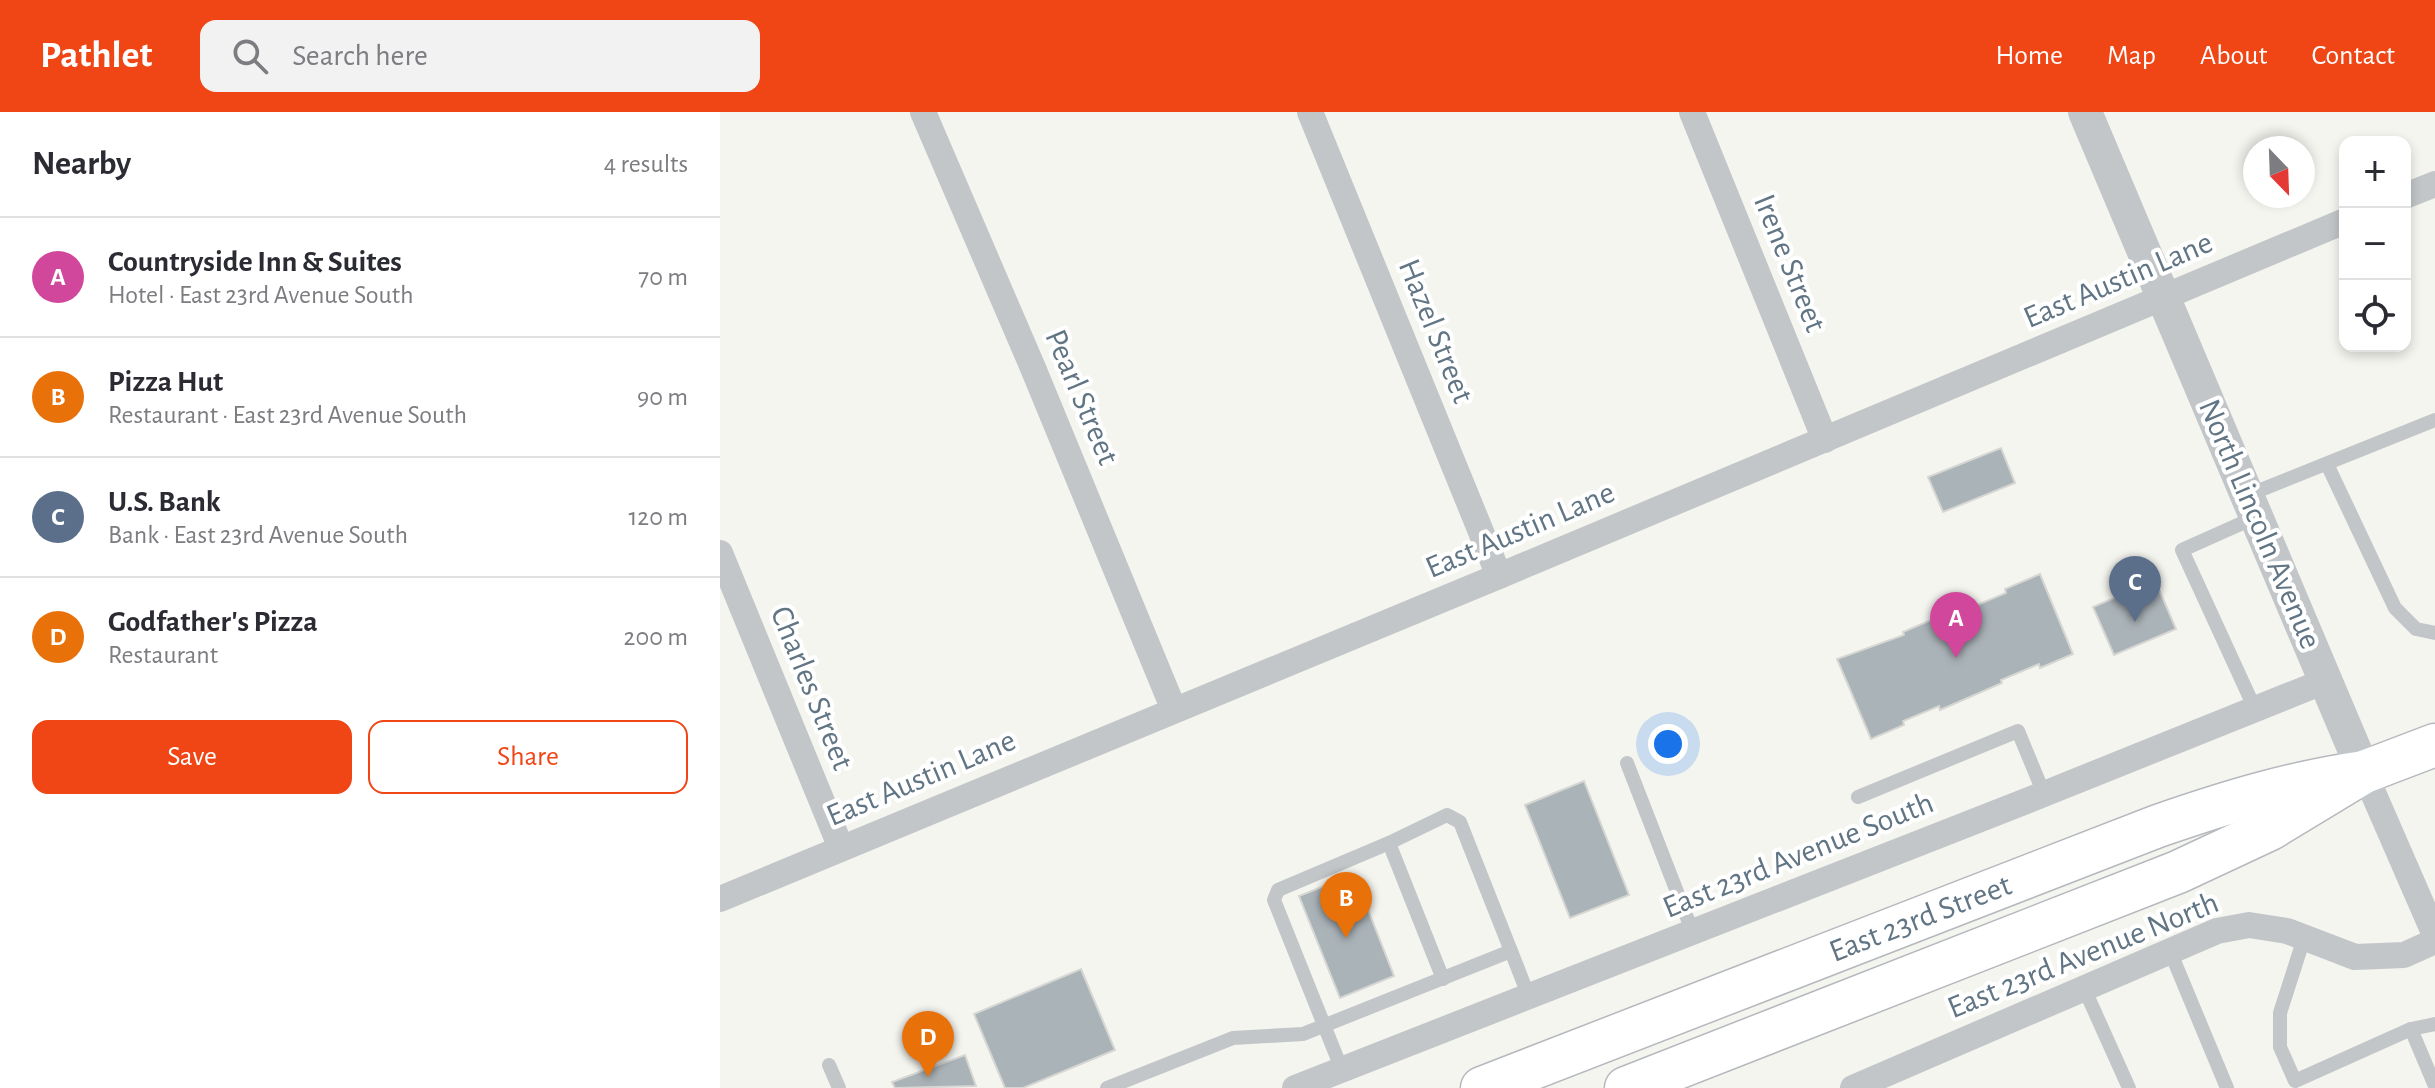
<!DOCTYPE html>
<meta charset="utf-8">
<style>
:root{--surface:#fff;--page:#f2f2f3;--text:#2b2b33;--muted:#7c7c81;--line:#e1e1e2;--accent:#f04515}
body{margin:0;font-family:"Alegreya Sans",sans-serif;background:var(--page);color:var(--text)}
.controls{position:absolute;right:24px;top:24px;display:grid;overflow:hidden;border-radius:16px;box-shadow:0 4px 12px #0003}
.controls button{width:72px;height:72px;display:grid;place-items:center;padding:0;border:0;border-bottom:2px solid var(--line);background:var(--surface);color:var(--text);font:40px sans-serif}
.compass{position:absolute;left:1523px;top:24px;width:72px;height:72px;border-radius:50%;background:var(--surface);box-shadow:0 4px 12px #0003;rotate:157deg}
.you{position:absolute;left:948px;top:632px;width:28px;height:28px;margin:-20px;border:6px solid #fff;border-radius:50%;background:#1a73e8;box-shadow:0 0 0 12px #1a73e833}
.badge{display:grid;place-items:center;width:52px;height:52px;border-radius:50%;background:var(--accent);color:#fff;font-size:26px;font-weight:700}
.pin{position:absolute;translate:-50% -66px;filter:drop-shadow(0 2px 4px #0008)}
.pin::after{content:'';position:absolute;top:42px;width:28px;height:24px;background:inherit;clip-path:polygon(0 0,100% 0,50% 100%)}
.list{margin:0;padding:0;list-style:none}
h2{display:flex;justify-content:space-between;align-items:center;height:104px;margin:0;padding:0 32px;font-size:34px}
h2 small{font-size:26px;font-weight:400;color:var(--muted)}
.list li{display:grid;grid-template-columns:52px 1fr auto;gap:24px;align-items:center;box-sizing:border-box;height:120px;padding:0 32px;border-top:2px solid var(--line)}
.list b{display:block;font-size:30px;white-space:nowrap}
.list p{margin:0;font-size:26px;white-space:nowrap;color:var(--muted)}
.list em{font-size:26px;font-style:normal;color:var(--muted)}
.actions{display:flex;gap:16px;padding:24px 32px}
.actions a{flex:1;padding:18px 0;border:2px solid var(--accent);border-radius:16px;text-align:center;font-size:28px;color:var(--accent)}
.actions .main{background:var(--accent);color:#fff}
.icon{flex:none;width:44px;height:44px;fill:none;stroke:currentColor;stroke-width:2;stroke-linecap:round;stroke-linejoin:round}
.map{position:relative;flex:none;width:1715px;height:976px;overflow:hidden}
header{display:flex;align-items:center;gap:48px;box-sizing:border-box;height:112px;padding:0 40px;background:var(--accent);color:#fff}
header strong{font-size:38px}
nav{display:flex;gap:44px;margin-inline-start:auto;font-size:28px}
.search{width:560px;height:72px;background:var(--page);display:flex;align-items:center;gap:20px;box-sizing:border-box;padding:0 28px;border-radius:16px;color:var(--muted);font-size:30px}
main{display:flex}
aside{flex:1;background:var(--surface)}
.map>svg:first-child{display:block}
</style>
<header>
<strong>Pathlet</strong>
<div class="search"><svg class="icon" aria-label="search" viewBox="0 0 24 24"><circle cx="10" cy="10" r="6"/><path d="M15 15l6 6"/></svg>Search here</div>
<nav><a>Home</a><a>Map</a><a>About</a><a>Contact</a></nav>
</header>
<main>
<aside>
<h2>Nearby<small>4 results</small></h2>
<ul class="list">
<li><span class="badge" style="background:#d1479c">A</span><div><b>Countryside Inn &amp; Suites</b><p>Hotel · East 23rd Avenue South</p></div><em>70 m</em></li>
<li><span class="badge" style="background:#e8710a">B</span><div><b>Pizza Hut</b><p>Restaurant · East 23rd Avenue South</p></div><em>90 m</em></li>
<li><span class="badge" style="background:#5c6f8a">C</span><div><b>U.S. Bank</b><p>Bank · East 23rd Avenue South</p></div><em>120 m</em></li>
<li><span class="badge" style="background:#e8710a">D</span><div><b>Godfather's Pizza</b><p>Restaurant</p></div><em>200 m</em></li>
</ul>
<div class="actions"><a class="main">Save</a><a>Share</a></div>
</aside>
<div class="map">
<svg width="1715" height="976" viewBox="0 0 1715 976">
<rect width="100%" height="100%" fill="#f5f5f0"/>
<g fill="#aab3b8" stroke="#d6d6d3" stroke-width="2">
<polygon points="1281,336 1295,371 1223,400 1208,365"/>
<polygon points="1320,462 1353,542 1320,556 1319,552 1281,568 1282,571 1220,598 1219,594 1183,609 1184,613 1151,627 1117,547 1184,523 1183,520 1248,492 1250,496 1286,481 1285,477"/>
<polygon points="1435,468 1456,517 1394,543 1373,495"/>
<polygon points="864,669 909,783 850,806 805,693"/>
<polygon points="634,762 674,864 620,886 579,784"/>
<polygon points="361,857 395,938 303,976 285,976 254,902"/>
<polygon points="245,943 256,974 175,976 172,970"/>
</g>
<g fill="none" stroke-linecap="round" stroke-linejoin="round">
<g stroke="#b5b9bd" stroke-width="45">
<g id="primary">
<path id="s1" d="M762 976 1438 714C1507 690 1573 670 1644 660"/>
<polyline points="906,976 1458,760 1550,717 1644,660 1715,633"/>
</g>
</g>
<g stroke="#c2c6c9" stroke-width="14">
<polyline points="1607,352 1675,496 1696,517 1715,521"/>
<polyline points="1528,383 1715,308"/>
<polyline points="1535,597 1462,438 1536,405"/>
<polyline points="907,651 973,821"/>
<polyline points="1138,685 1298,619 1324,682"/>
<polyline points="669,731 723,867"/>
<polyline points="1584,826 1560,901 1560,935 1575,969 1691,917 1715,912"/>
<polyline points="1450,839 1507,976"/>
<polyline points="1364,876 1409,976"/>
<polyline points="1691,917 1715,974"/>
<polyline points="109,953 119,976"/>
<polyline points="622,958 554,788 558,778 669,731 727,703 740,710 791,839"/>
<polyline points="387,976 513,926 583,922 791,839 809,885"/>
</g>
<g stroke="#c2c6c9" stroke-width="26">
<polyline points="203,0 313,256 454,598"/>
<polyline points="590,0 779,464"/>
<polyline points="972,0 1105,328"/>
<polyline points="1685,84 1715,72"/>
<polyline points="0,441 121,736"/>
<polyline points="1644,660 1715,823"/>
<polyline points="0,787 779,464 1625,109"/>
<polyline points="575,976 1324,682 1605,569"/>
<polyline points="1133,976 1497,819 1529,813 1567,819 1635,845 1684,843 1715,829"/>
</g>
<polyline stroke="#c2c6c9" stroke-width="34" points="1365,0 1644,660"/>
<use href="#primary" stroke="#fff" stroke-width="42"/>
</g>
<g text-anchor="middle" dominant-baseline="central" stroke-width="8" stroke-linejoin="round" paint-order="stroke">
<g font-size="32" fill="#617584" stroke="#fff">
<text transform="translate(1070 151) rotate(68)">Irene Street</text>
<text transform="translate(1398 168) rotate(-23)">East Austin Lane</text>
<text transform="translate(716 219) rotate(68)">Hazel Street</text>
<text transform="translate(362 285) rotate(67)">Pearl Street</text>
<text transform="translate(1540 412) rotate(67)">North Lincoln Avenue</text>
<text transform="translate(800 418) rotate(-23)">East Austin Lane</text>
<text transform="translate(92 576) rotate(68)">Charles Street</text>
<text transform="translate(201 666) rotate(-23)">East Austin Lane</text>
<text transform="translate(1078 743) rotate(-22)">East 23rd Avenue South</text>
<text stroke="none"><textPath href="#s1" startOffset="470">East 23rd Street</textPath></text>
<text transform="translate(1363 843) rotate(-22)">East 23rd Avenue North</text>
</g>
</g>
</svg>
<div class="controls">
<button>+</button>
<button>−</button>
<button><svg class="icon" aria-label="locate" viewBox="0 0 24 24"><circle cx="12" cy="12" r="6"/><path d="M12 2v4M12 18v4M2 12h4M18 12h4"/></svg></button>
</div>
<svg class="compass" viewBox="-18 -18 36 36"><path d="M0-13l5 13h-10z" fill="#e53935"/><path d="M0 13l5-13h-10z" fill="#7c7c81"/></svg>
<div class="you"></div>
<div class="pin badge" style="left:1236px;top:546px;background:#d1479c">A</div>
<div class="pin badge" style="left:626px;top:826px;background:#e8710a">B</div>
<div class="pin badge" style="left:1415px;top:510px;background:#5c6f8a">C</div>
<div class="pin badge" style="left:208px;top:965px;background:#e8710a">D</div>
</div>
</main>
